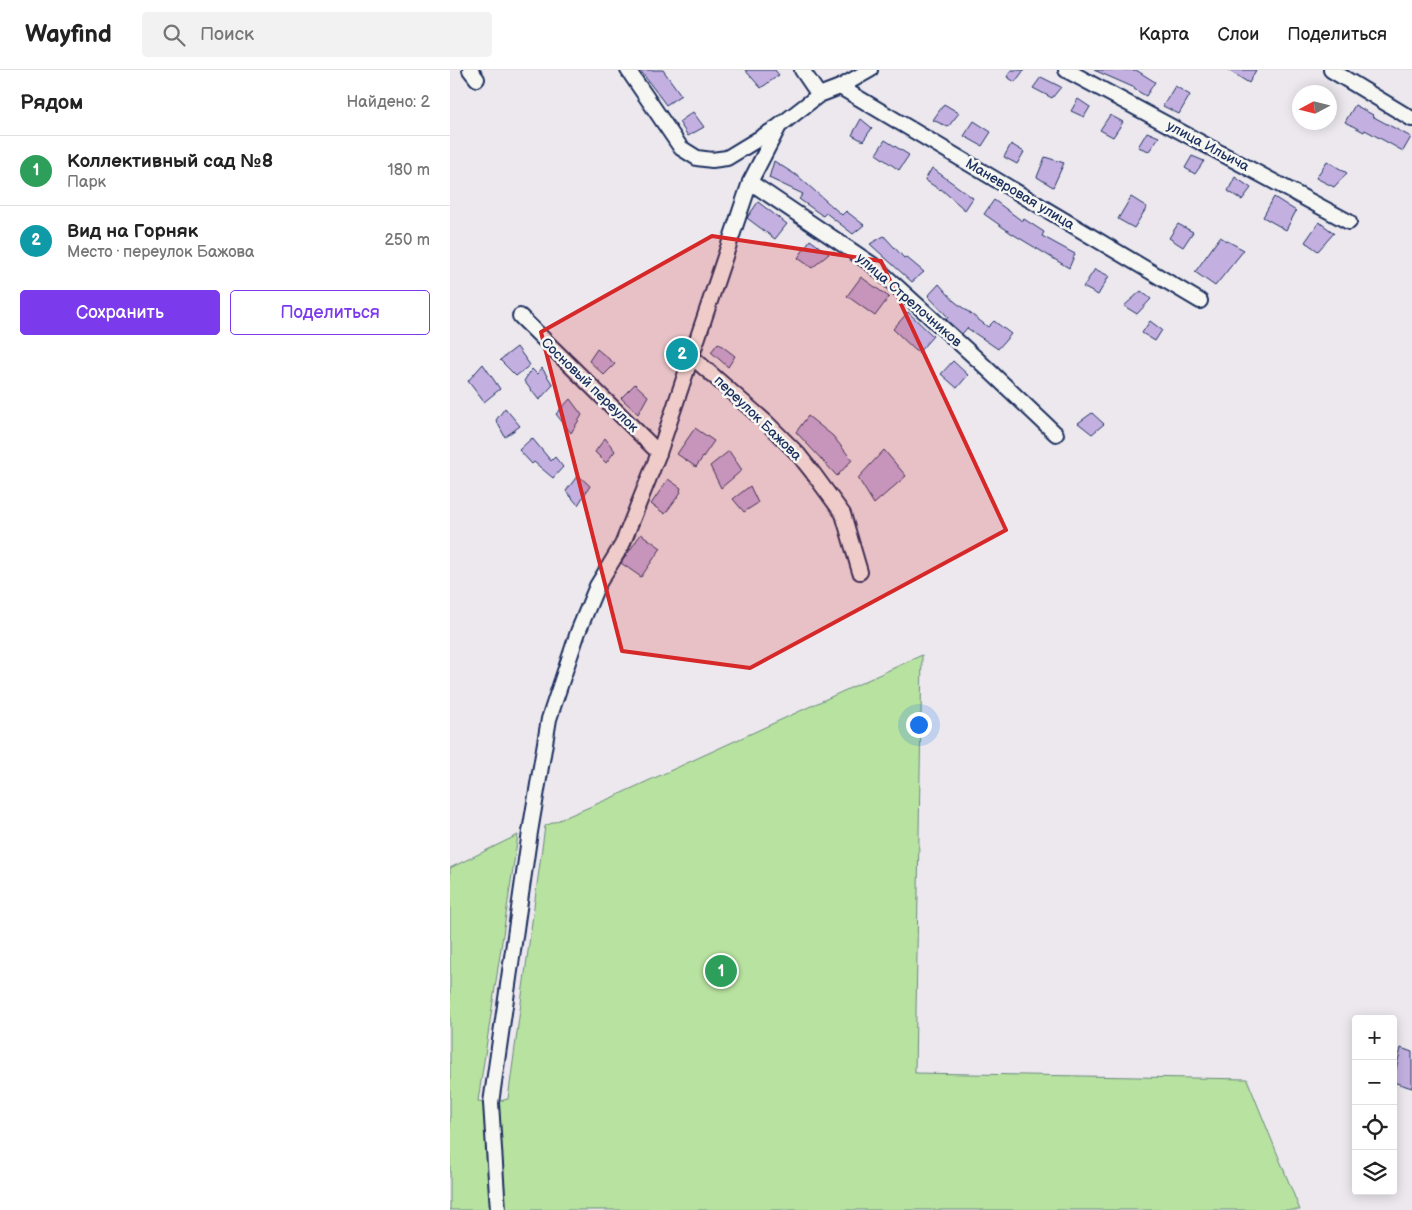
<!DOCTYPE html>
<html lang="ru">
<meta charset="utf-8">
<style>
:root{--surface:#fff;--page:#f2f2f2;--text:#222;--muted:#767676;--line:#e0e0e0;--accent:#7c3aed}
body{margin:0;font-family:"Balsamiq Sans",sans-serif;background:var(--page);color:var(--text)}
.controls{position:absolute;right:15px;bottom:15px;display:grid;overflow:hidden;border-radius:5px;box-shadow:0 2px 12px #0003}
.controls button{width:45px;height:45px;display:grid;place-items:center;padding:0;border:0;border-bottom:1px solid var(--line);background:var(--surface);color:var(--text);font:25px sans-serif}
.compass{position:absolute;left:842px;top:15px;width:45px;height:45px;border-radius:50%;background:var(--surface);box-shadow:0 2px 12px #0003;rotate:263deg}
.you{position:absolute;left:468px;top:654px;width:18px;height:18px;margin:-12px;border:4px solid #fff;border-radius:50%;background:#1a73e8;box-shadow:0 0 0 8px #1a73e833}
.badge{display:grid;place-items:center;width:32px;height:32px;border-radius:50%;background:var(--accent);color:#fff;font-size:16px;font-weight:700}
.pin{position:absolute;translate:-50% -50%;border:2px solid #fff;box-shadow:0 1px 5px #0006}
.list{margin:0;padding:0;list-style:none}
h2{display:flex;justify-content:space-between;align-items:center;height:65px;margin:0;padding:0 20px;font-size:21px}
h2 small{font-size:16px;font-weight:400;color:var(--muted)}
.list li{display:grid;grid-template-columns:32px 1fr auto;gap:15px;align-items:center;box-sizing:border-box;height:70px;padding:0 20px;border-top:1px solid var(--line)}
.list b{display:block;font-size:19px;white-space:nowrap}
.list p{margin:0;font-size:16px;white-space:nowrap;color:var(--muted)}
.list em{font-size:16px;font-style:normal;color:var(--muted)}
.actions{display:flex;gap:10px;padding:15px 20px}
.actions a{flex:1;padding:11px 0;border:1px solid var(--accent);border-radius:5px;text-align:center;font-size:18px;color:var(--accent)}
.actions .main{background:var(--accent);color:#fff}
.icon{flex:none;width:28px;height:28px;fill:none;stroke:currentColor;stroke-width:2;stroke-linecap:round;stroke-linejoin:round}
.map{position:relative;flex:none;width:962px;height:1140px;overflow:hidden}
header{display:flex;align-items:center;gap:30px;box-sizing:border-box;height:70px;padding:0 25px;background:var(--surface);border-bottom:1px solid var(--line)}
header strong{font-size:24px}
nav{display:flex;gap:28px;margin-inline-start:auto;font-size:18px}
.search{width:350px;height:45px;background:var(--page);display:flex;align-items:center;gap:12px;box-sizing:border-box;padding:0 18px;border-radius:5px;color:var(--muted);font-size:19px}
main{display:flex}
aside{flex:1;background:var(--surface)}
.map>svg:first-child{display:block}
</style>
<header>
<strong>Wayfind</strong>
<div class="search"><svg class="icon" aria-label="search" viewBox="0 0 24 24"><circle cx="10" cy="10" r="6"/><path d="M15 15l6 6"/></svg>Поиск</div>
<nav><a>Карта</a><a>Слои</a><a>Поделиться</a></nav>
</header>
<main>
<aside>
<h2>Рядом<small>Найдено: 2</small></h2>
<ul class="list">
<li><span class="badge" style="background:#2e9e5b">1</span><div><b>Коллективный сад №8</b><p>Парк</p></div><em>180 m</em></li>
<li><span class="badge" style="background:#0f9aa8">2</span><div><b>Вид на Горняк</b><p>Место · переулок Бажова</p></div><em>250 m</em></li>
</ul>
<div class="actions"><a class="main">Сохранить</a><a>Поделиться</a></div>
</aside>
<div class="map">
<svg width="962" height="1140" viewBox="0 0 962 1140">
<rect width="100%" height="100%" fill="#ece8ee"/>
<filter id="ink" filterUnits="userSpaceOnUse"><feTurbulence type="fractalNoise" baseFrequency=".02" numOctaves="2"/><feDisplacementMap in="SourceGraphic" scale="10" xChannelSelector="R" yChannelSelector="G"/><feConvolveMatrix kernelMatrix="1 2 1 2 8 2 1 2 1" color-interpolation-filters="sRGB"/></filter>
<g filter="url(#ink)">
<polygon fill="#b8e29f" stroke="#6a887e" points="472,585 465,1003 797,1009 850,1140 0,1140 0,798 68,765 28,1031 41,1033 58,1029 95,756 163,727"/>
<g fill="#c3b0e0" stroke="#1b2f5e">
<polygon points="190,0 213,0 231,25 216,35"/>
<polygon points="295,0 325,0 329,5 311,18"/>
<polygon points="561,0 574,0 565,12 557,7"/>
<polygon points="644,0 686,0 705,12 696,26 684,19 685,18"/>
<polygon points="778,0 806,0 799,13"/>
<polygon points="591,7 611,17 602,28 583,18"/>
<polygon points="725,16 740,25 729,44 713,36"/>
<polygon points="628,29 640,37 634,47 621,41"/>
<polygon points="494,34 509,43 498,57 483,50"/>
<polygon points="905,35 923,45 922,46 961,67 953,81 915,60 914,62 895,52"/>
<polygon points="243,42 254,57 238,66 229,52"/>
<polygon points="660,45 673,52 663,67 650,60"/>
<polygon points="411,49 422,58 413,71 402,65"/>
<polygon points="524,51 541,62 532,76 514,66"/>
<polygon points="697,62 709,67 699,81 688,77"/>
<polygon points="435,70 459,85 449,100 426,84"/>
<polygon points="561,74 574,82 567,94 554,87"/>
<polygon points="742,86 754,91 745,104 735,98"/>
<polygon points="595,87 614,93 603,117 587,107"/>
<polygon points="324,91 349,107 392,145 396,141 414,155 403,164 376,143 373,146 349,129 353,124 319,108"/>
<polygon points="877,91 897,103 884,117 866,108"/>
<polygon points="482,98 523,128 515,140 491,119 490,120 475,110"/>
<polygon points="785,107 801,118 792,130 778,121"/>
<polygon points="681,127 697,137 684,158 668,149"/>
<polygon points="824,127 846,141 836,160 813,147"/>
<polygon points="544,130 572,151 574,149 594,162 592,166 625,184 619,198 561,163 534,144"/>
<polygon points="308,132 337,154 325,169 297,148"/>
<polygon points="869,152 884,163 868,181 855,172"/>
<polygon points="728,154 743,162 733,177 719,168"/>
<polygon points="434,166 454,188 456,187 474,202 462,212 420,174"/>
<polygon points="770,167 794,180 765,216 745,202"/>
<polygon points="360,170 379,184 362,198 348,188"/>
<polygon points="645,199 659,206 648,225 633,217"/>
<polygon points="411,207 439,227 425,246 397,226"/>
<polygon points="489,214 504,231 538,257 544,251 561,264 548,279 517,258 512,264 496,250 498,247 478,226"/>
<polygon points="691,221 701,229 687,244 674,236"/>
<polygon points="458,242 483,266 468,283 443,259"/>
<polygon points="700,251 712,260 705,271 692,263"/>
<polygon points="268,273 285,286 278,297 261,282"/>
<polygon points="67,277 80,295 66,306 50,290"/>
<polygon points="147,279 165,294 154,305 139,291"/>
<polygon points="503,291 518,305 507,318 491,304"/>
<polygon points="33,294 50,319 34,332 18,311"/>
<polygon points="92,298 103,315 89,330 74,311 82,299 87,304"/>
<polygon points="185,314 198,326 188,344 171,328"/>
<polygon points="120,329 132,345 121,363 106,344"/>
<polygon points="55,338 70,356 55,367 46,350"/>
<polygon points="642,343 654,354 642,364 628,353"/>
<polygon points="358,346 383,366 402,390 387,406 346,362"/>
<polygon points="245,358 264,371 246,397 227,384"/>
<polygon points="82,368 101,391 105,387 113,397 103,408 84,392 82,394 69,380"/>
<polygon points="155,368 165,381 156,393 145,382"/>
<polygon points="434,380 456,406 424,434 408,408"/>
<polygon points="279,381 292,400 271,418 260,396"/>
<polygon points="128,405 140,416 128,435 116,421"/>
<polygon points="218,409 231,418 230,421 231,422 215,444 201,434"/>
<polygon points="300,416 308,433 294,442 283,429"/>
<polygon points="191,464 211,478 191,507 171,493"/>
<polygon points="951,978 962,982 962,1018 943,1012"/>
</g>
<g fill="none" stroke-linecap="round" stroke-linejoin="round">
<g stroke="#1b2f5e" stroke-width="18">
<g id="minor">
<polyline points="20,0 27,9"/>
<polyline points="178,0 231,78 247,88 262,90 277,88 328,57"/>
<polyline points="352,0 369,25"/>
<polyline points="616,0 899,152"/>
<polyline points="881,0 962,49"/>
<polyline points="390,17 750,231"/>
<polyline points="300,112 423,195 528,290 606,364"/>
<polyline points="70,246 209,383"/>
<polyline points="242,287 317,353 348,384 363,403 393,444 410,502"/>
<polyline points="48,1140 41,1033 80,762 99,649 128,562 147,516 172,475 209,383 300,112 329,56 369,25 390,17 420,0"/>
</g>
</g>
<use href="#minor" stroke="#f6f6f2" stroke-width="14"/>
</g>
</g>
<path fill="#d62828" fill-opacity="0.2" stroke="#d62828" stroke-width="4" stroke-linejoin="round" d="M262 166 431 191 556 460 300 598 172 581 91 262Z"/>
<g text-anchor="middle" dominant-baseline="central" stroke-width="5" stroke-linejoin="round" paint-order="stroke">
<g font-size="14" fill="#1b2f5e" stroke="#f6f6f2">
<text transform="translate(758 76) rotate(28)">улица Ильича</text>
<text transform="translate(570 124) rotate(31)">Маневровая улица</text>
<text transform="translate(459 230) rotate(41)">улица Стрелочников</text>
<text transform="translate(140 315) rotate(44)">Сосновый переулок</text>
<text transform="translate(308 348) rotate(44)">переулок Бажова</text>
</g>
</g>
</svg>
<div class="controls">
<button>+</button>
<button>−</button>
<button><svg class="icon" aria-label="locate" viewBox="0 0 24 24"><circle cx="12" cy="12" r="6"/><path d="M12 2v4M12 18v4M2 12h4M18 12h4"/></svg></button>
<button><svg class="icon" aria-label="layers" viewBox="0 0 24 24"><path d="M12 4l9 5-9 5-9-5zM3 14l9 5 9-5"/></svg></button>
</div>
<svg class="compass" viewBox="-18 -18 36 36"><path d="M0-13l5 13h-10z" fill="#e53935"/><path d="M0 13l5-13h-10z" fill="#767676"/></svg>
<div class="you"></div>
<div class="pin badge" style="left:271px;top:901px;background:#2e9e5b">1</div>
<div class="pin badge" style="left:232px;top:284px;background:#0f9aa8">2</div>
</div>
</main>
